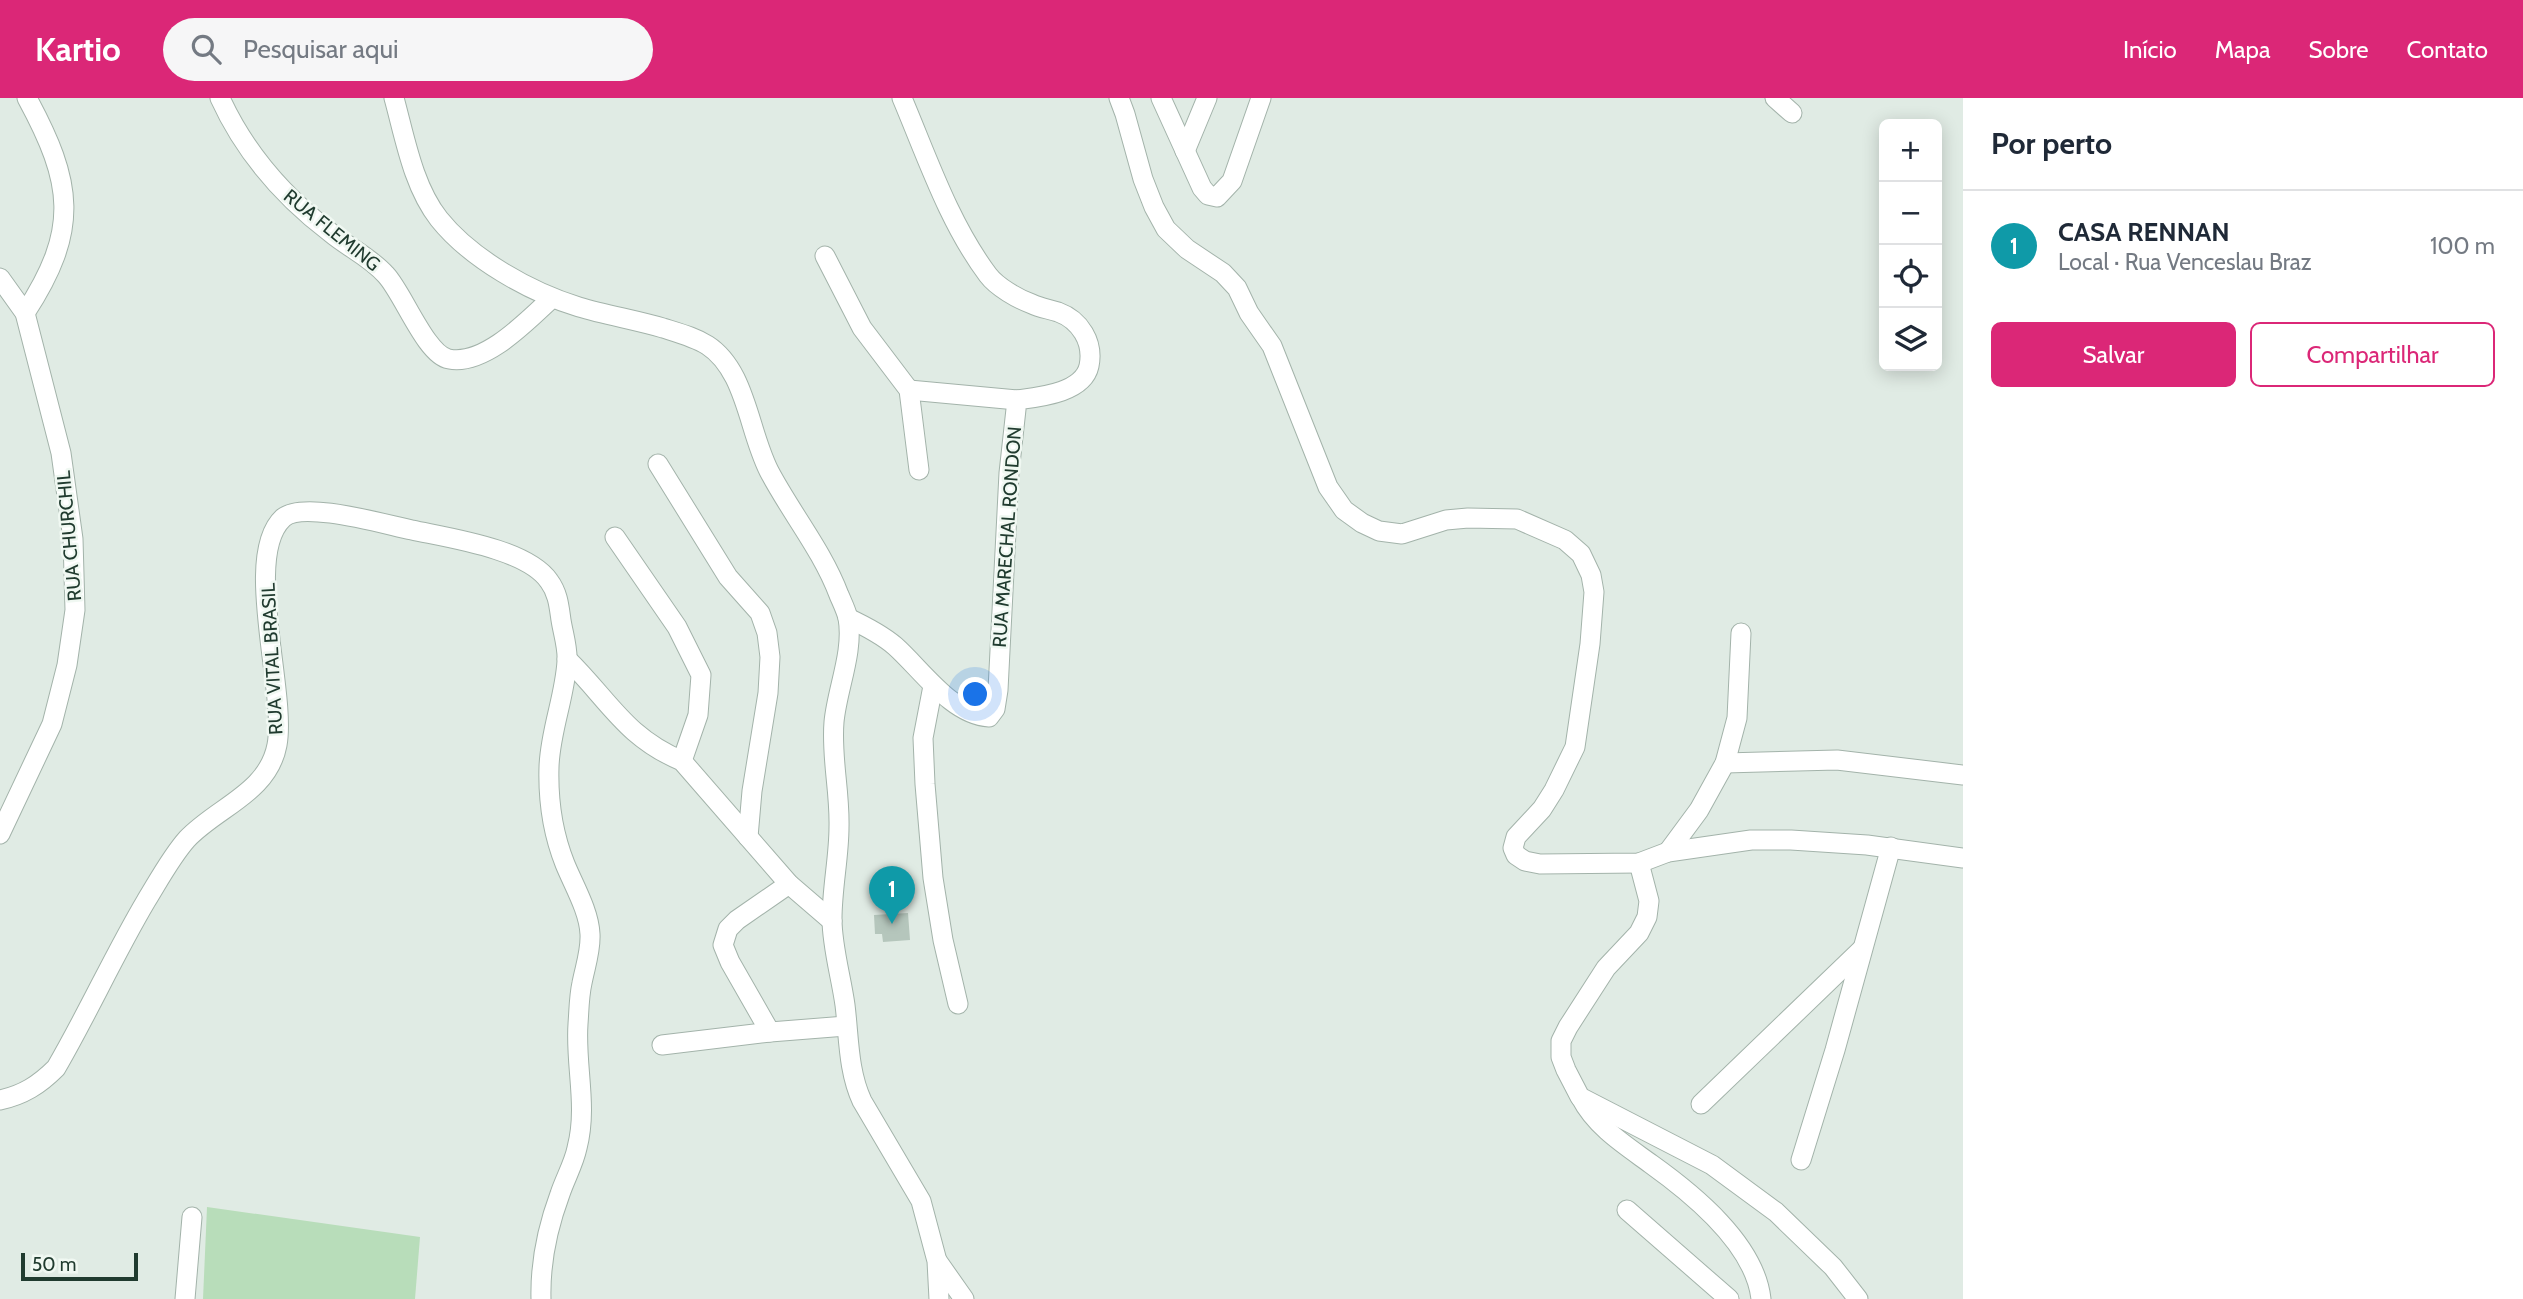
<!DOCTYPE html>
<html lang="pt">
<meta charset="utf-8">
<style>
:root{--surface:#fff;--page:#f6f6f7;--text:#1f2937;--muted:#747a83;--line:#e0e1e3;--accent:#db2777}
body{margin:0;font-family:Cabin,sans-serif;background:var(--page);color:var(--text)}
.controls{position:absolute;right:21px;top:21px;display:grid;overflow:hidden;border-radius:10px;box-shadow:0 4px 18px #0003}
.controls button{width:63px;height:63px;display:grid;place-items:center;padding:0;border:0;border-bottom:2px solid var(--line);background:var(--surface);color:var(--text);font:35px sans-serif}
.scale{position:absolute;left:21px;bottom:18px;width:117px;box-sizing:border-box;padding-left:7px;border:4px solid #203b2f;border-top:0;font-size:19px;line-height:24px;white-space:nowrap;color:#203b2f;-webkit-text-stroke:5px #f0f8f2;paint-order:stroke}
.you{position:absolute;left:976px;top:597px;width:24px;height:24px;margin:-18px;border:5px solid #fff;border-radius:50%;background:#1a73e8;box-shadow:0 0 0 10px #1a73e833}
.badge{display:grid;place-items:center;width:46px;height:46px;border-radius:50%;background:var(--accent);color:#fff;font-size:23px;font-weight:700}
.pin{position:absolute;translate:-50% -58px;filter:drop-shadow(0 2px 4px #0008)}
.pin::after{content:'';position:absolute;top:37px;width:24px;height:21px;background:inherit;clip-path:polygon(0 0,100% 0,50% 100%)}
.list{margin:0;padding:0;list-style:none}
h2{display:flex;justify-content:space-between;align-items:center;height:91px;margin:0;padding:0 28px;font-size:30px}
h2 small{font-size:23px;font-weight:400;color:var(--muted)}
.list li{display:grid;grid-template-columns:46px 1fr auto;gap:21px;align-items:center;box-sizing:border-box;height:112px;padding:0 28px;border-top:2px solid var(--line)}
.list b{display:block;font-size:26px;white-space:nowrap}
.list p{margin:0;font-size:23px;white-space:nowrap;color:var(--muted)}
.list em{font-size:23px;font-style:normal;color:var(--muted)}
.actions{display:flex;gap:14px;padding:21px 28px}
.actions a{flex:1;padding:16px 0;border:2px solid var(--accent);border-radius:10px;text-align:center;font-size:24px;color:var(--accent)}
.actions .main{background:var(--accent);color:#fff}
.icon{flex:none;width:38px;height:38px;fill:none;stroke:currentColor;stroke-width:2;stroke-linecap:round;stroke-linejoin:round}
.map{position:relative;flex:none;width:1963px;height:1201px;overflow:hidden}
header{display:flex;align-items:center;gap:42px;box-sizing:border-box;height:98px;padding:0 35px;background:var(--accent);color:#fff}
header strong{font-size:33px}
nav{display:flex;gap:38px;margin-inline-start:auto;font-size:24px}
.search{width:490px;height:63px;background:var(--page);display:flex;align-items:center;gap:18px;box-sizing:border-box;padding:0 24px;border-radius:38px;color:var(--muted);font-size:26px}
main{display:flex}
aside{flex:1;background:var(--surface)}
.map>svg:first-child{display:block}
</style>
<header>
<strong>Kartio</strong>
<div class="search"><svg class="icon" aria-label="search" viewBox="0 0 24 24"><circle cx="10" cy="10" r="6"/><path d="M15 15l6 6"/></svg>Pesquisar aqui</div>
<nav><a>Início</a><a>Mapa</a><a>Sobre</a><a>Contato</a></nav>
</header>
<main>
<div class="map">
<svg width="1963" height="1201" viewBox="0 0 1963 1201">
<rect width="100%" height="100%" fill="#e0ebe4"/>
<polygon fill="#b8ddba" points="207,1109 420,1139 415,1201 203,1201"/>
<polygon fill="#b5c6bc" points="908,815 910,842 883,844 882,836 875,836 874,817"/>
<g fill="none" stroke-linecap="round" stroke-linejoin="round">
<g stroke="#a3b3aa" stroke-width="21">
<g id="street">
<path d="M220 0C245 55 284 99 331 135 349 150 370 159 386 177 403 195 426 257 449 261 485 268 528 222 552 200"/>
<path d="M394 0C405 40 413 88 439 121 471 161 530 194 579 209 606 217 635 222 663 230 698 241 717 245 735 280 750 310 754 343 769 373 791 415 822 452 839 497 842 504 846 512 848 520 854 554 837 591 834 624 831 659 840 693 839 729 839 759 832 790 832 821 832 849 841 878 845 907 849 939 848 973 862 1003L921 1103 937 1163 939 1201"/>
<polyline points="1119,0 1125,16 1143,81 1154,109 1166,131 1187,151 1223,175 1237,190 1249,215 1272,248 1328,389 1344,412 1362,425 1379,433 1402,436 1446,422 1468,420 1517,421 1565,442 1581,456 1591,477 1594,494 1590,546 1575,649 1554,692 1542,711 1516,739 1513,750 1516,757 1525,763 1540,766 1639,765 1668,754 1751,742 1791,742 1867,747 1963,760"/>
<polyline points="1161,0 1202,90 1208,97 1217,99 1232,83 1261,0"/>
<polyline points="1775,0 1792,15"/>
<polyline points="1185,53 1207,0"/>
<polyline points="825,158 862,230 909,292 919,372"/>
<polyline points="0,180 25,215 61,355 73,441 75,512 67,567 52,626 0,736"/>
<path d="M25 215C80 131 73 85 27 0"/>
<polyline points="909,292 1017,302"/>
<polyline points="658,366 728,479 760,515 767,535 770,559 768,595 752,693 748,739"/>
<polyline points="615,439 677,529 701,577 698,617 682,663"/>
<path d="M848 520C865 528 881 536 895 548 921 571 952 617 989 619L995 611 998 592 1009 375 1017 302C1039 299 1083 295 1089 268 1094 244 1080 222 1058 214 1049 211 1040 210 1032 206 1018 201 997 189 988 177 949 125 927 59 902 0"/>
<path d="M567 561C609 602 625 639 682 663L789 786 832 823"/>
<polyline points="933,588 923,640 925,686 933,780 943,842 958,906"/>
<polyline points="1725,665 1837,662 1963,677"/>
<polyline points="1668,754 1699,712 1725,665 1737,620 1741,535"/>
<polyline points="1639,765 1649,803 1647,819 1639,835 1606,870 1568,929 1561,943 1561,959 1566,972 1580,999 1712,1067 1776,1114 1833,1169 1858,1201"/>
<polyline points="770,934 730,864 723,847 728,831 737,822 789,786"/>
<polyline points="662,947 770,934 846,928"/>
<path d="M1581 1000C1596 1029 1625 1047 1651 1066 1693 1096 1755 1146 1761 1201"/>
<path d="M0 1002C23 997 39 987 56 970 88 915 114 857 146 803 159 782 171 759 187 741 217 709 268 695 277 647 287 594 242 458 283 420 303 402 386 427 412 432 449 440 527 451 549 483 558 495 559 508 561 522 563 535 568 550 567 563 565 599 550 633 549 669 548 702 553 736 565 766 574 788 589 813 590 836 591 853 585 869 582 885 579 898 579 913 578 926 575 967 588 1008 577 1050 574 1065 565 1081 560 1096 547 1131 540 1164 541 1201"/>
<polyline points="1701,1006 1861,852"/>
<polyline points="1801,1062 1835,952 1891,749"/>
<polyline points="1627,1112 1729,1201"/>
<polyline points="938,1164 964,1201"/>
<polyline points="185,1201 192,1119"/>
</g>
</g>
<use href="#street" stroke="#fff" stroke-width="19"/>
</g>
<g text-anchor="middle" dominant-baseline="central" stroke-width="5" stroke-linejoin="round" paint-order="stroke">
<g font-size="19" fill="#203b2f" stroke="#f0f8f2">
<text transform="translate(332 132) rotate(39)">RUA FLEMING</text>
<text transform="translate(69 438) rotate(-95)">RUA CHURCHIL</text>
<text transform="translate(1007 439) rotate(-86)">RUA MARECHAL RONDON</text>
<text transform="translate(272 561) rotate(-93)">RUA VITAL BRASIL</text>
</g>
</g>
</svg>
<div class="controls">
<button>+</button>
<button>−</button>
<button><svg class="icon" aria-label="locate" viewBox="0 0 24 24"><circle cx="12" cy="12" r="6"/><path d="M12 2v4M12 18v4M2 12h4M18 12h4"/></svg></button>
<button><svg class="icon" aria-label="layers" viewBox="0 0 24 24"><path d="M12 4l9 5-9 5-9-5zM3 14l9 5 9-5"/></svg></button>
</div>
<div class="scale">50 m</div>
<div class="you"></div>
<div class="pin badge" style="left:892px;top:826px;background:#0f9aa8">1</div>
</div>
<aside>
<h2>Por perto<small></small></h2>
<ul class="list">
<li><span class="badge" style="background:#0f9aa8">1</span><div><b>CASA RENNAN</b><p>Local · Rua Venceslau Braz</p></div><em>100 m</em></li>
</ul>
<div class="actions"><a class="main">Salvar</a><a>Compartilhar</a></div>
</aside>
</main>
